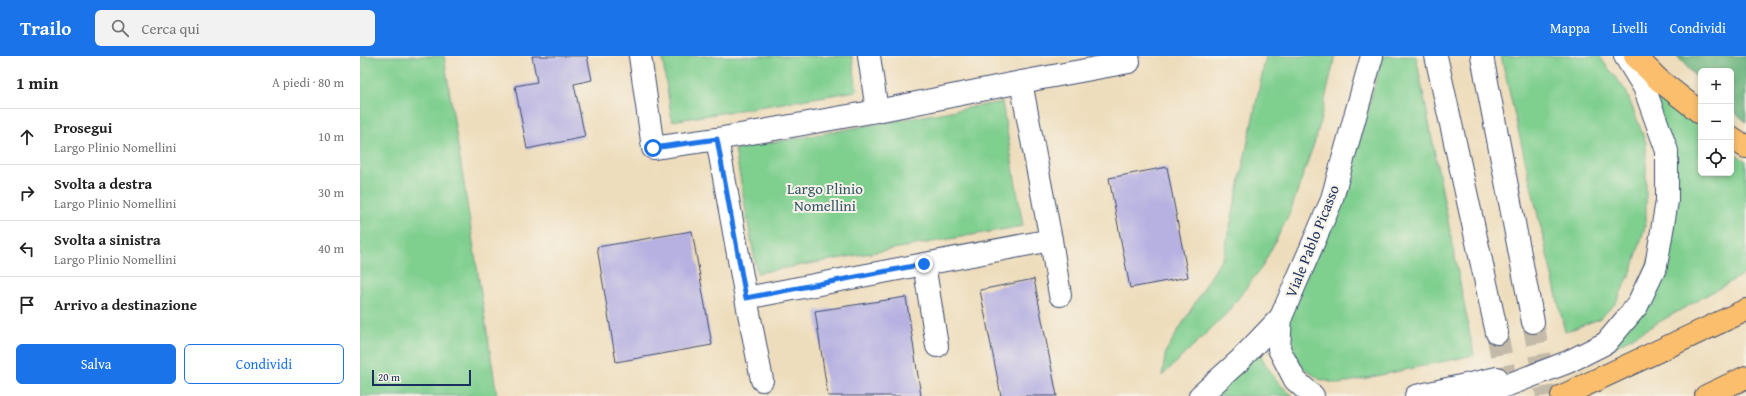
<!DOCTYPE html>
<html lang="it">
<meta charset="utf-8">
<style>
:root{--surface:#fff;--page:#f2f2f2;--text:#222;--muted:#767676;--line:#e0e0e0;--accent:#1a73e8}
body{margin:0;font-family:"Gentium Book Plus",serif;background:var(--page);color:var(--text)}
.controls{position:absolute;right:12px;top:12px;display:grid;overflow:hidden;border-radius:6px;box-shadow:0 2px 6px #0003}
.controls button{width:36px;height:36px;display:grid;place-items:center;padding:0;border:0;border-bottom:1px solid var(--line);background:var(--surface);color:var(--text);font:20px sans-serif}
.scale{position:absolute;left:12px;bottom:10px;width:99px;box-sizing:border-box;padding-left:4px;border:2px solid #1b2f5e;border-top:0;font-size:11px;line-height:14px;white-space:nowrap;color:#1b2f5e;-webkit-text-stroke:3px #f7f3e8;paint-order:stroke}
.stop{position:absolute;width:12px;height:12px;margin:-9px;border:3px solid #1a73e8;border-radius:50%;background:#fff}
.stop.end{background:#1a73e8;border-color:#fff;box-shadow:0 1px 4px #0008}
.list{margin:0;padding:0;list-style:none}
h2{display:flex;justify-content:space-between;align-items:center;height:52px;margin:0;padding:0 16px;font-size:17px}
h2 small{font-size:13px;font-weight:400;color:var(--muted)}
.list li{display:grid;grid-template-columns:26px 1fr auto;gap:12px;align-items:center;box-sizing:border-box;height:56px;padding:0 16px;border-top:1px solid var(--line)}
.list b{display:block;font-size:15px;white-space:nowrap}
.list p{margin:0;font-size:13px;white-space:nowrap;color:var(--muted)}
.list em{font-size:13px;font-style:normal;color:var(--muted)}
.actions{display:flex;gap:8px;padding:12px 16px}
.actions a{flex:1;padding:9px 0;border:1px solid var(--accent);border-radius:6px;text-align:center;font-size:14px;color:var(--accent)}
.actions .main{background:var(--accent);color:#fff}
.icon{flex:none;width:22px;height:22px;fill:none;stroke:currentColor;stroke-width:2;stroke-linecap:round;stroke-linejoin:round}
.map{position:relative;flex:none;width:1386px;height:340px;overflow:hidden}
header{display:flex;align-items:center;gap:24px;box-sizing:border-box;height:56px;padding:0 20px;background:var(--accent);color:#fff}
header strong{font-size:19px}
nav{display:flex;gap:22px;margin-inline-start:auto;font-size:14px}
.search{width:280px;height:36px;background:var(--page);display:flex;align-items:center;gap:10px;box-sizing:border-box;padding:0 14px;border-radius:6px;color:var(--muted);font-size:15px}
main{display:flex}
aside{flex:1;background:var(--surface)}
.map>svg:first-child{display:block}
</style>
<header>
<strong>Trailo</strong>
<div class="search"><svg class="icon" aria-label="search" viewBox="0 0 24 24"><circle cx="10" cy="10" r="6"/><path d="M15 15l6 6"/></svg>Cerca qui</div>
<nav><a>Mappa</a><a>Livelli</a><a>Condividi</a></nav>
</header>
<main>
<aside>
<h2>1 min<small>A piedi · 80 m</small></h2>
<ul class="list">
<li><svg class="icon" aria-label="ahead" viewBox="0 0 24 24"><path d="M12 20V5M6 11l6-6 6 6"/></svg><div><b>Prosegui</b><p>Largo Plinio Nomellini</p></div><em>10 m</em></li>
<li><svg class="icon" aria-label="right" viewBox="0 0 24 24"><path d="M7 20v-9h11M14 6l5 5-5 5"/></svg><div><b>Svolta a destra</b><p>Largo Plinio Nomellini</p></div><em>30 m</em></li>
<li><svg class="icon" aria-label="left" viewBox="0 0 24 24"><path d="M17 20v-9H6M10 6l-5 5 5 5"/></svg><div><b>Svolta a sinistra</b><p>Largo Plinio Nomellini</p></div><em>40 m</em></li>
<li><svg class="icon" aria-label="arrive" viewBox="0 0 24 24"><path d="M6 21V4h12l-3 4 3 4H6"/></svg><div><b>Arrivo a destinazione</b></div></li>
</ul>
<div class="actions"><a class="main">Salva</a><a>Condividi</a></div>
</aside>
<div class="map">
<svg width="1386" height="340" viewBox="0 0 1386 340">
<rect width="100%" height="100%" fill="#f7f3e8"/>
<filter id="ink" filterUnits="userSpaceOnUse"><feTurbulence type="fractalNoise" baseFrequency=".025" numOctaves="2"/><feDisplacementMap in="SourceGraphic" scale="8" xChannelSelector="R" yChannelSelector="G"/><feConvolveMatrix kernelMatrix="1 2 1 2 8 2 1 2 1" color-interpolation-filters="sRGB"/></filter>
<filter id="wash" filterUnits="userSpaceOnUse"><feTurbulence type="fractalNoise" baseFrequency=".012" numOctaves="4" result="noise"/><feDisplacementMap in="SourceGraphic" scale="16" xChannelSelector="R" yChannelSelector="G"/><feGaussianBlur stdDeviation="0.9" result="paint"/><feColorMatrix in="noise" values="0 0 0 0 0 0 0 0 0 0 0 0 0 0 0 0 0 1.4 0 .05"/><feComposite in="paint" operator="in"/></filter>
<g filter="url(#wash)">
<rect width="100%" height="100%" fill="#eeddbc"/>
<g fill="#7fcf8f" stroke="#4d7f76">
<polygon points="0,0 84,0 137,340 0,340"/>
<polygon points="302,0 492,0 497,35 312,65"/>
<polygon points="906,0 975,0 957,79 929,159 902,211 867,257 802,320 806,295 864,199"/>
<polygon points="1022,0 1056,0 1114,299 979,328 959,323 940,309 926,279 928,255 969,175 994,105"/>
<polygon points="1141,0 1239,0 1266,35 1286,87 1286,167 1272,214 1255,248 1239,263 1205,276"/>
<polygon points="1279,14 1341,69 1341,117 1371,117 1371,95 1386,105 1386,217 1246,296 1262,273 1313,142"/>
<polygon points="642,46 663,170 397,217 375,93"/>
<path d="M896 290C905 309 916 327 933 340H843Z"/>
</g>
<polygon fill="#67b27a" stroke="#41706c" points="1317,0 1386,0 1386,66 1371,53 1371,15 1341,15 1341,27"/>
<g id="blocks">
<g fill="#b6b1e1">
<polygon points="172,0 227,0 232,24 214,28 225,81 167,93 155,30 177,26"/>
<polygon points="807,111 828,221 770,232 749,122"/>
<polygon points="332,175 352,289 256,306 237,191"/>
<polygon points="674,223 697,340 641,340 620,234"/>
<polygon points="546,241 561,340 468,340 455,255"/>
</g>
</g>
</g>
<g filter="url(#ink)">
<use href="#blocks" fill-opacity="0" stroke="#3b496c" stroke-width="1"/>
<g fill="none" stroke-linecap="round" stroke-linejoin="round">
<g stroke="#c4baa9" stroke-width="22" stroke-dasharray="22 11" stroke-linecap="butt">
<polyline points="1173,266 1187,340"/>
<polyline points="1137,277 1149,340"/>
</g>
<g stroke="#3b496c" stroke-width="24">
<g id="minor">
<polyline points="280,0 293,92 357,83"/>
<polyline points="509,0 517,55"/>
<polygon points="661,26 691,184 386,242 357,83 517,55"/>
<polyline points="661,26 769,6 768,0"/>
<polyline points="691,184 700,239"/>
<polyline points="564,208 577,290"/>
<polyline points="386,242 402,324"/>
</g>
</g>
<g stroke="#3b496c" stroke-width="24">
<g id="tertiary">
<polyline points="1076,0 1137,277"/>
<polyline points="1122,0 1173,266"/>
<polyline points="921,261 919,293 935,324 953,340"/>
<polyline points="840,340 879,305 921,261 971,146 1012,0"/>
<polyline points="1056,340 1137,322"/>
<polyline points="1119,340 1208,306 1246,287 1277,250 1296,210 1307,145 1307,95 1284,31 1265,0"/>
</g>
</g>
<g stroke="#3b496c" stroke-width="24">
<g id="primary">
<polyline points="1275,0 1299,24 1341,57"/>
<polyline points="1371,81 1386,91"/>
<polyline points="1202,340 1386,254"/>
<polyline points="1346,340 1386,321"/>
</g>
</g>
<use href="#minor" stroke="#fff" stroke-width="22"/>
<use href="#tertiary" stroke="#fff" stroke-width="22"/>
<use href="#primary" stroke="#fabe6d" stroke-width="22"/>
</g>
</g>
<g fill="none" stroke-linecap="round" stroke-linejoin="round" filter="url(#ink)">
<polyline stroke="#1a73e8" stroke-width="5" points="293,92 357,83 386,242 564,208"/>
</g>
<g text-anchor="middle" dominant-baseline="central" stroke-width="4" stroke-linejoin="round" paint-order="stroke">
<g font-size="15" fill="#34576a" stroke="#f7f3e8">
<text x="465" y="132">Largo Plinio<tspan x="465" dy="17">Nomellini</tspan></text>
</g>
<g font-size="15" fill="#1b2f5e" stroke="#f7f3e8">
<text transform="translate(952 185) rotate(-68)">Viale Pablo Picasso</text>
</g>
</g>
</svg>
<div class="controls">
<button>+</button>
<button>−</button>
<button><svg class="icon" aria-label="locate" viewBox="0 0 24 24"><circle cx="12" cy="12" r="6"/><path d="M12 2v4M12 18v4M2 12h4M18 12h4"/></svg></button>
</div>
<div class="scale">20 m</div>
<div class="stop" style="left:293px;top:92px"></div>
<div class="stop end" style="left:564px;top:208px"></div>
</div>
</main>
